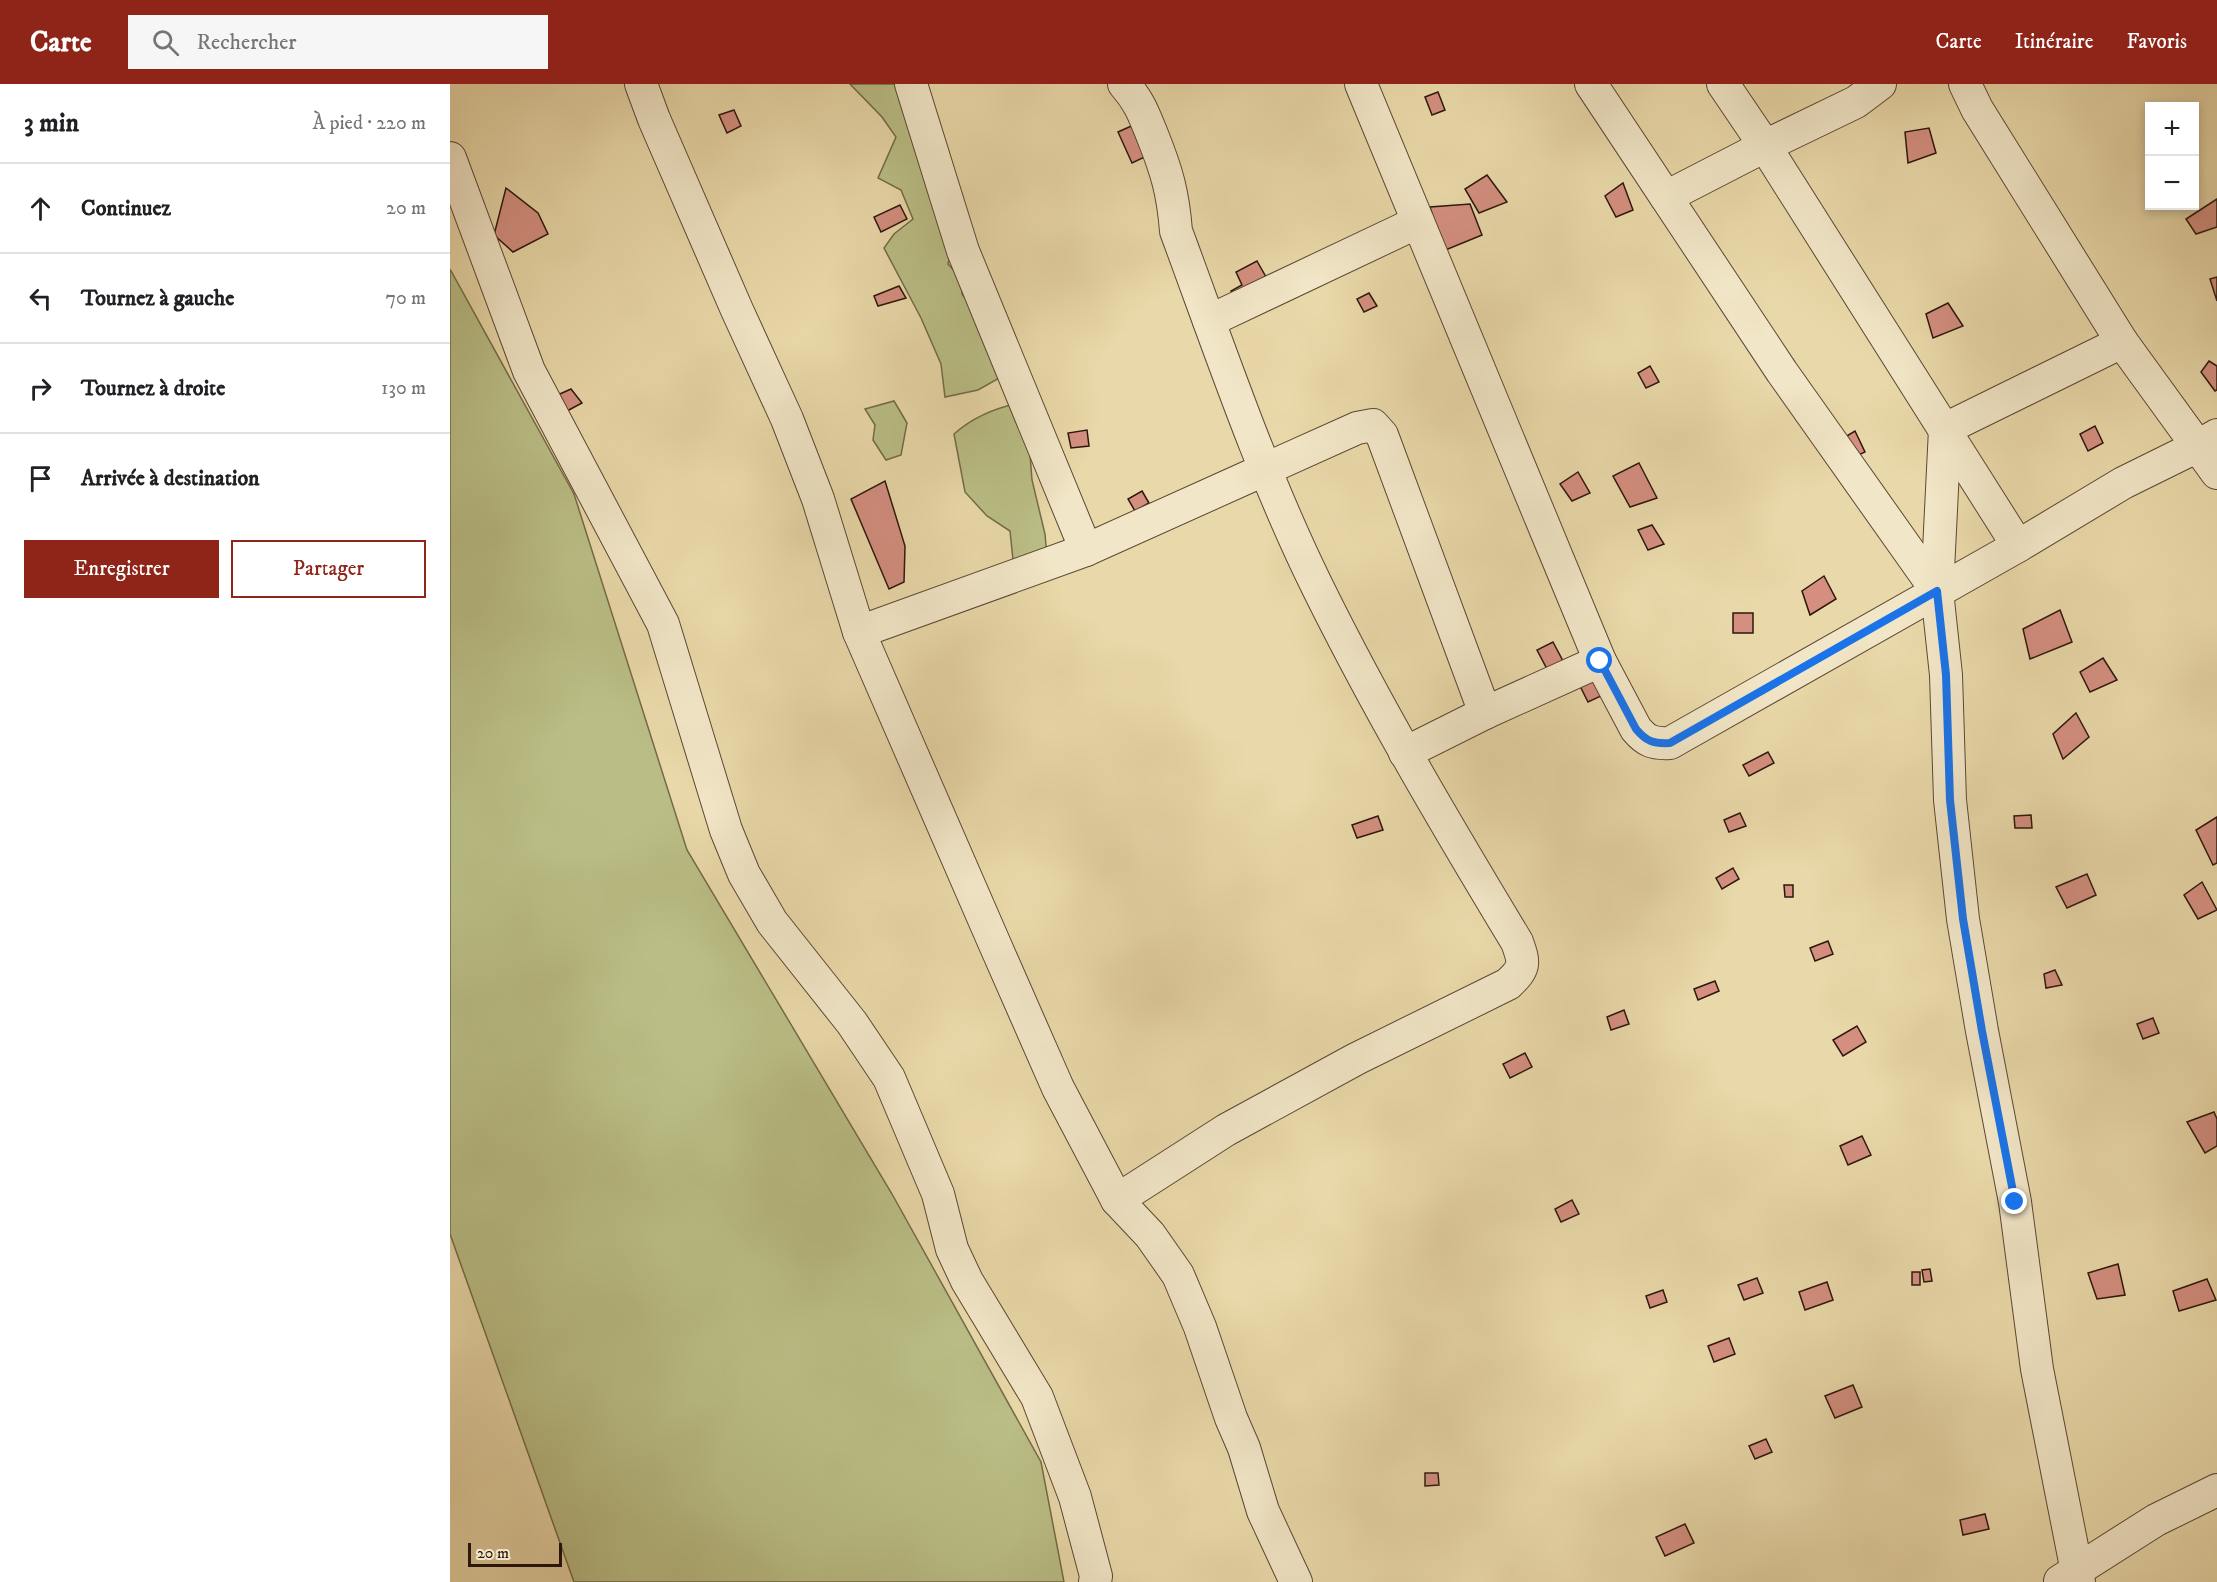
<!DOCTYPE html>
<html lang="fr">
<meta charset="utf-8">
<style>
:root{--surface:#fff;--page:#f6f6f6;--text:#202124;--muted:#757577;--line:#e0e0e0;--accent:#8f2418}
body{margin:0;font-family:"IM FELL DW Pica",serif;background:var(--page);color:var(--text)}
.controls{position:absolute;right:18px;top:18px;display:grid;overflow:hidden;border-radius:0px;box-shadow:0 3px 9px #0003}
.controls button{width:54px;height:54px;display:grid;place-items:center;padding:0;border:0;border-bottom:2px solid var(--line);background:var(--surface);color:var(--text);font:30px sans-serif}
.scale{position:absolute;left:18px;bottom:15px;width:94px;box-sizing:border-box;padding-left:6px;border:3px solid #2d170c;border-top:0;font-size:16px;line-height:21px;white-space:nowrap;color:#2d170c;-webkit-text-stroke:4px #f1e6c7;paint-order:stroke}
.stop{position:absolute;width:18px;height:18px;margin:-14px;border:4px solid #1a73e8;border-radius:50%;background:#fff}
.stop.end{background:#1a73e8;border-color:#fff;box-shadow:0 2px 6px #0008}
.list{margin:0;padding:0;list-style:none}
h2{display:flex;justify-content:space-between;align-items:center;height:78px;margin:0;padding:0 24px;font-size:26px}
h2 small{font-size:20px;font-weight:400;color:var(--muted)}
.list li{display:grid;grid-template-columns:39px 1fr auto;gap:18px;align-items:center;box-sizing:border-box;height:90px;padding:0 24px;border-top:2px solid var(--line)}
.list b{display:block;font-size:22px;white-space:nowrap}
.list em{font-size:20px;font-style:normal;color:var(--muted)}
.actions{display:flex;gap:12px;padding:18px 24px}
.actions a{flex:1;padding:14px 0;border:2px solid var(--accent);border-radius:0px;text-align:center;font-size:21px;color:var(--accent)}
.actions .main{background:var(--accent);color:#fff}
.icon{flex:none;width:33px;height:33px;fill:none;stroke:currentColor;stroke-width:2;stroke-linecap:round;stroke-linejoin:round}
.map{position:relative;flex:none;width:1767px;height:1498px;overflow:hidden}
header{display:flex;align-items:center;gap:36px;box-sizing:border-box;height:84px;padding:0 30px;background:var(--accent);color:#fff}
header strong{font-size:28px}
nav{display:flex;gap:33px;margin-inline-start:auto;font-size:21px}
.search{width:420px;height:54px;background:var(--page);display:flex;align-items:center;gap:15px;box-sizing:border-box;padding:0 21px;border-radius:0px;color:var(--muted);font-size:22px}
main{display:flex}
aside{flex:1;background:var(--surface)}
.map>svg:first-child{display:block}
</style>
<header>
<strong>Carte</strong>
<div class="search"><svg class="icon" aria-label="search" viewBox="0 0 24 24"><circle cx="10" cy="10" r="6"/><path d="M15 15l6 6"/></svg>Rechercher</div>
<nav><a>Carte</a><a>Itinéraire</a><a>Favoris</a></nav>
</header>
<main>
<aside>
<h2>3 min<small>À pied · 220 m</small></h2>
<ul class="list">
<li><svg class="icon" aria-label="ahead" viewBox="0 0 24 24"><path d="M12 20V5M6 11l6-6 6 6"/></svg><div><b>Continuez</b></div><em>20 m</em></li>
<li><svg class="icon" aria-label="left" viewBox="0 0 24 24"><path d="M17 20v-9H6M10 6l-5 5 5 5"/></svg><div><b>Tournez à gauche</b></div><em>70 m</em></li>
<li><svg class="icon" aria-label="right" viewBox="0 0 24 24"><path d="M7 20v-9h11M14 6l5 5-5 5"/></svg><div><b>Tournez à droite</b></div><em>130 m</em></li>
<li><svg class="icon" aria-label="arrive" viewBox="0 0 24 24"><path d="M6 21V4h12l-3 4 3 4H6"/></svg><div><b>Arrivée à destination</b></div></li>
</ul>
<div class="actions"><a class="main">Enregistrer</a><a>Partager</a></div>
</aside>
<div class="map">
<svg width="1767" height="1498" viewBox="0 0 1767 1498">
<rect width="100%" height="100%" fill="#e9d8a9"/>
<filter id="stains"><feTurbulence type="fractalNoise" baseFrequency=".00333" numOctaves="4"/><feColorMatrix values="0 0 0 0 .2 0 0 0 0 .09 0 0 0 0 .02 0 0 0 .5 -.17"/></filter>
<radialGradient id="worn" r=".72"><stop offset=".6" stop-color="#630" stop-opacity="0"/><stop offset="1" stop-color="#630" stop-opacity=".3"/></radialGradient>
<g fill="#babe86" stroke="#746a49" stroke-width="1.5">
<polygon points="400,0 451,0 503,160 498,180 512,195 512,210 534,240 553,292 528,306 495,313 491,280 471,234 434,164 444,150 463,135 451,106 428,94 446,53 432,33"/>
<polygon points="0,185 124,410 237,766 442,1110 591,1378 614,1498 124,1498 0,1150"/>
<polygon points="444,317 457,339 451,371 436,376 423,356 425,341 415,325"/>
<path d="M569 319 578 345 582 396 595 450 597 473 564 486 560 447 537 432 515 408 504 350C523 333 545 324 569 319Z"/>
</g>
<g fill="#d48f80" stroke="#2d170c" stroke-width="1.5">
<polygon points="988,8 995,26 982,31 975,13"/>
<polygon points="284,26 291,42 277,49 269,31"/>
<polygon points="688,39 701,70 682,79 668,48"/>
<polygon points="1479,44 1486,69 1458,79 1455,48"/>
<polygon points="1037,91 1057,118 1029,129 1015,105"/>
<polygon points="1173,99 1183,126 1166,133 1155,112"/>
<polygon points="56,104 88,129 98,150 63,168 44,151"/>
<polygon points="1767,115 1767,143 1746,150 1736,135"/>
<polygon points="1020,120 1032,151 993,167 980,123"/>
<polygon points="450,121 457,135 431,148 424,133"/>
<polygon points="807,177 820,200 787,218 781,207 792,201 786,188"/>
<polygon points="1767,193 1767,217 1760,195"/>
<polygon points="449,202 456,214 428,222 424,212"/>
<polygon points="919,209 927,222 914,228 907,215"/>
<polygon points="1498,219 1513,242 1483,254 1476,230"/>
<polygon points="1759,277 1767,282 1767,306 1765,307 1751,288"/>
<polygon points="1200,282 1209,298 1196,304 1188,289"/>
<polygon points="121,305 132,319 117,327 103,313"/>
<polygon points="1645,342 1653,359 1638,367 1630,350"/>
<polygon points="637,346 639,362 621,364 618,349"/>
<polygon points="1405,347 1415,368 1400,375 1390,356"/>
<polygon points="1189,379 1207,414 1180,423 1163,392"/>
<polygon points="1128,388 1140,409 1122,417 1110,400"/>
<polygon points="435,397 455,462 454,498 439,505 401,415"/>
<polygon points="692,407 699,419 685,427 678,415"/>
<polygon points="1202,441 1214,460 1198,466 1188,446"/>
<polygon points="1374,492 1386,515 1360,531 1352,507"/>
<polygon points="1610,526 1622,558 1580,575 1573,545"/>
<rect x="1283" y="529" width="20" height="20"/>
<polygon points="1103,558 1113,577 1097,585 1087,566"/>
<polygon points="1653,574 1667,596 1640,608 1630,588"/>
<polygon points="1143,596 1151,612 1138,618 1130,602"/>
<polygon points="1626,629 1639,653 1613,675 1603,650"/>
<polygon points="1318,668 1324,679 1299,692 1293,681"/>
<polygon points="1290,729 1296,742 1279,748 1274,736"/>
<polygon points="1581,731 1582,744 1565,744 1564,732"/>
<polygon points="928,732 933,746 907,754 902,741"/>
<polygon points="1767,733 1767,779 1763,781 1746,746"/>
<polygon points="1283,784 1289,795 1272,805 1266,794"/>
<polygon points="1637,790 1646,811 1617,824 1606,803"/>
<polygon points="1752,798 1767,826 1748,835 1734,811"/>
<polygon points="1334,801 1343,801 1343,813 1335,813"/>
<polygon points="1378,857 1383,870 1365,877 1360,864"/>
<polygon points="1605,886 1612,901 1596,904 1594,890"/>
<polygon points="1265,897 1269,907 1248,916 1244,905"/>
<polygon points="1174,926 1179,940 1161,946 1157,933"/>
<polygon points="1703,934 1709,949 1693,955 1687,940"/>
<polygon points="1407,942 1416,958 1393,972 1383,956"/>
<polygon points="1075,969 1082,983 1060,994 1053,980"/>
<polygon points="1764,1028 1767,1035 1767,1062 1755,1069 1737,1038"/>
<polygon points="1412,1052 1421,1071 1398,1081 1390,1062"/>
<polygon points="1122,1116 1129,1130 1111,1138 1105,1125"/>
<polygon points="1668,1180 1675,1211 1647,1215 1638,1189"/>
<polygon points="1480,1185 1482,1197 1474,1198 1472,1186"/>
<rect x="1462" y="1188" width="8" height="13"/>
<polygon points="1307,1194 1313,1209 1294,1216 1288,1201"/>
<polygon points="1757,1195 1766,1216 1729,1227 1723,1207"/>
<polygon points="1377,1198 1383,1216 1355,1226 1349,1208"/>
<polygon points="1213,1206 1217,1218 1200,1224 1196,1212"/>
<polygon points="1279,1254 1285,1270 1264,1278 1258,1262"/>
<polygon points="1403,1301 1412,1323 1385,1334 1375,1312"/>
<polygon points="1316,1355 1322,1368 1305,1375 1299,1362"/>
<polygon points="975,1389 988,1389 989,1401 975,1402"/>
<polygon points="1535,1430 1539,1445 1513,1451 1510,1436"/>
<polygon points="1235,1440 1244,1459 1215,1472 1206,1453"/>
</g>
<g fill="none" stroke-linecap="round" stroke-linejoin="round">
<g stroke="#5c4733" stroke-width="34">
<g id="street">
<polyline points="191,0 204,35 287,226 337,335 368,415 409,548 543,856 608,1004 667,1116 700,1151 728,1191 750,1243 781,1334 794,1364 813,1427 846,1498"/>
<polyline points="461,0 513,167 636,466"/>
<path d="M911 0 1150 577 1186 645C1196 657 1203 660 1220 659L1568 462 1673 399 1748 362 1767 351"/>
<polyline points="1141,0 1332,288 1487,507"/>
<polyline points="1273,0 1315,62 1568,462"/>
<polyline points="1515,0 1527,25 1672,258 1767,389"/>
<polyline points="0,74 79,287 213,540 276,746 294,790 322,838 402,939 439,994 488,1110 502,1165 517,1197 587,1313 625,1413 646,1492 645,1498"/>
<polyline points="1216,113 1315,62 1406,18 1430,0"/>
<polyline points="759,237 968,138"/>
<polyline points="409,548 636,466 907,344 923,341 932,351 1035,629"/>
<polyline points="955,669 1035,629 1150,577"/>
<path d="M667 1116 776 1046 906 975 1058 900C1075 884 1075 880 1067 858 997 742 927 624 867 502 811 388 770 266 726 147 723 109 717 88 703 53 694 31 690 18 674 0"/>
<polyline points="1610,1497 1706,1436 1767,1406"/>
<polyline points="1629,1498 1587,1285 1565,1118 1532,947 1513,835 1500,716 1496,591 1487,507 1495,345 1672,258"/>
</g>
</g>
<use href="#street" stroke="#f1e6c7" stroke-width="32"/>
</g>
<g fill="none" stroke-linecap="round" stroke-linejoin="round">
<path stroke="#1a73e8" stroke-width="8" d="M1150 577 1186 645C1196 657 1203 660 1220 659L1487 507 1496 591 1500 716 1513 835 1532 947 1565 1118"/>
</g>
<rect width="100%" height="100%" filter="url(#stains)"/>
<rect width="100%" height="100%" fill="url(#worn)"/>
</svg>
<div class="controls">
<button>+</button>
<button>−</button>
</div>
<div class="scale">20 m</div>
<div class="stop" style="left:1150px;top:577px"></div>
<div class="stop end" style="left:1565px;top:1118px"></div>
</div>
</main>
